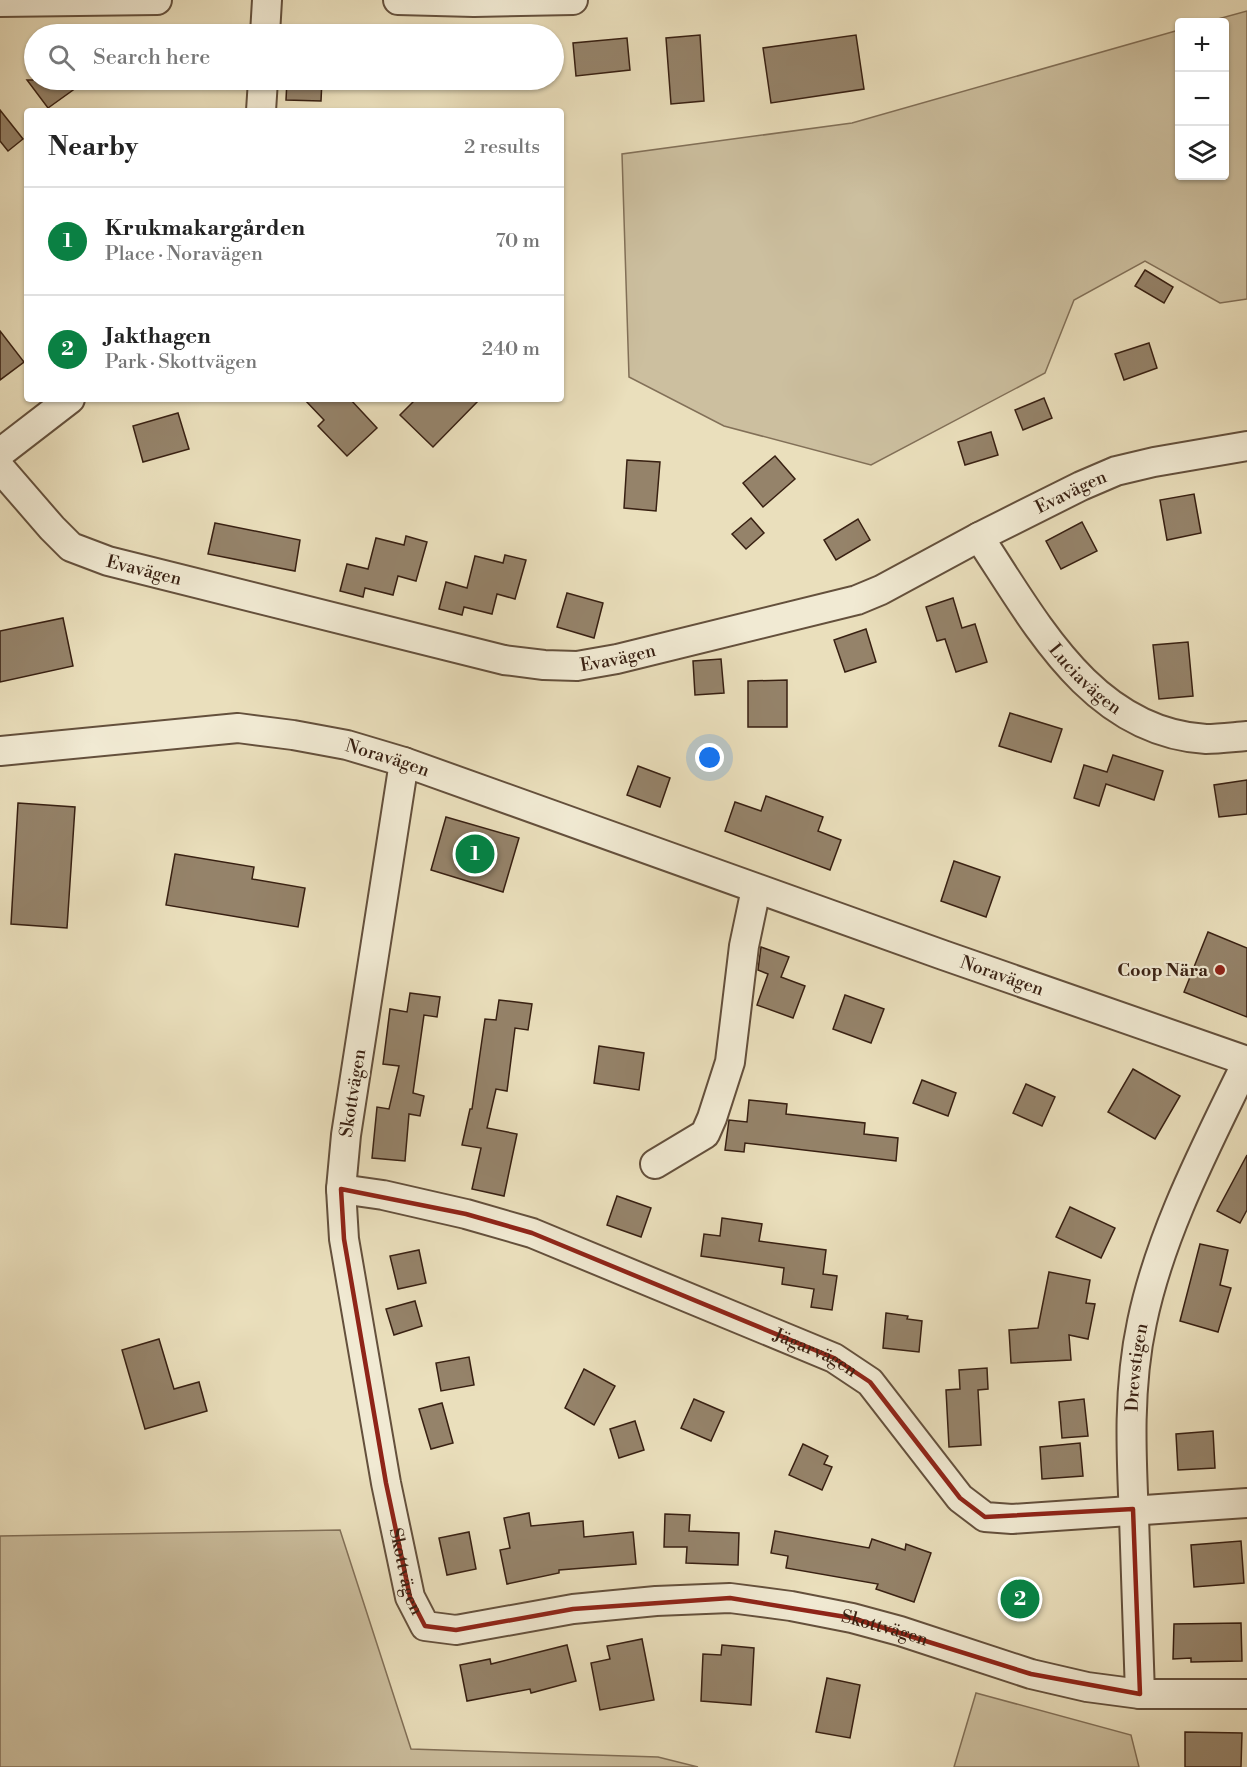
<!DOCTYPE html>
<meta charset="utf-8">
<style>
:root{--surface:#fff;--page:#f6f6f6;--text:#222;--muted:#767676;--line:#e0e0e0;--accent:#0b8043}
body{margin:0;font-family:"Libre Bodoni",serif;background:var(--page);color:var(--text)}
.controls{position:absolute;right:18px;top:18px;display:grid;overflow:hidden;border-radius:6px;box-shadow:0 2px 4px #0004}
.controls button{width:54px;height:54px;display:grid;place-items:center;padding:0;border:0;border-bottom:2px solid var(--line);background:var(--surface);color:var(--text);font:30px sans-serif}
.you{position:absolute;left:710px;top:758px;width:21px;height:21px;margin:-15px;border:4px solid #fff;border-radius:50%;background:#1a73e8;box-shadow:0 0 0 9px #1a73e833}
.badge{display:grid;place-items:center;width:39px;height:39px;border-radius:50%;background:var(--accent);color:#fff;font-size:20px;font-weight:700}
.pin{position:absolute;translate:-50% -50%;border:3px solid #fff;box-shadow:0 2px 6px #0006}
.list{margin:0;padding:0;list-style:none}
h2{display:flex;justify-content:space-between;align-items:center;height:78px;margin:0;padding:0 24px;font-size:26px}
h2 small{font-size:20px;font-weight:400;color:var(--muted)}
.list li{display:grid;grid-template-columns:39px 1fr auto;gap:18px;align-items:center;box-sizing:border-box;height:108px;padding:0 24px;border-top:2px solid var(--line)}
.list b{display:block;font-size:22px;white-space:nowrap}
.list p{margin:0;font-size:20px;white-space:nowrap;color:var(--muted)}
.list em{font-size:20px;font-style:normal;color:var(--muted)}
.icon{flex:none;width:33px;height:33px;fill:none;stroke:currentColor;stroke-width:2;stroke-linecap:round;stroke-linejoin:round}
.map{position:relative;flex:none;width:1247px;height:1767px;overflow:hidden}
.search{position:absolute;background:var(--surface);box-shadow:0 2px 4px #0004;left:24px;top:24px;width:540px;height:66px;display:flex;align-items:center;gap:15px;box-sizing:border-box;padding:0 21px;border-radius:33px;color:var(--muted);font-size:22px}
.panel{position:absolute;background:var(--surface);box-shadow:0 2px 4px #0004;left:24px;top:108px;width:540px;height:294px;border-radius:6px}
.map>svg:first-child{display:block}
</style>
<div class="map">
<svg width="1247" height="1767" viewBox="0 0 1247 1767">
<rect width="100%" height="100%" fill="#eadfbc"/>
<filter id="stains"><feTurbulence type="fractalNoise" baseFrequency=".00333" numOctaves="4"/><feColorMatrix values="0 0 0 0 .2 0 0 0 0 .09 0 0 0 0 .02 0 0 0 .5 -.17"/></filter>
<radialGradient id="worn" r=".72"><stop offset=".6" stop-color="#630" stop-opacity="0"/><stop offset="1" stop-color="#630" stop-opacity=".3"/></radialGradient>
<g fill="#ccbf9f" stroke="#827058" stroke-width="1.5">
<polygon points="1247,11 1247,299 1220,303 1145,261 1074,300 1045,373 871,465 724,426 629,377 622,154 852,123 1179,30 1180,176 1224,176 1224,22 1207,22"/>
<polygon points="340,1530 411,1749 658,1757 698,1767 0,1767 0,1536"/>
<polygon points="976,1693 1131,1735 1139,1767 954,1767"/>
</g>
<g fill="#95836a" stroke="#382012" stroke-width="1.5">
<polygon points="700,35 704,101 671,104 666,38"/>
<polygon points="856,35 864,89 771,103 763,48"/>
<polygon points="627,38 630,70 576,76 573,43"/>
<polygon points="27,80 87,80 48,108"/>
<polygon points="287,80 322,80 321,101 286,100"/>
<polygon points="0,110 23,139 8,151 0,141"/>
<polygon points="1145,270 1173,287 1164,303 1135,286"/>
<polygon points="0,331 24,362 0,380"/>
<polygon points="1149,343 1157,368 1124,380 1115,354"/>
<polygon points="1044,398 1052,418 1023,430 1015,410"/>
<polygon points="304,399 350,399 377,428 347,456 318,426 324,420"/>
<polygon points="416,399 480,399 433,447 400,415"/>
<polygon points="178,413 189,449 143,462 133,426"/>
<polygon points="991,432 998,455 965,465 958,442"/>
<polygon points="775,456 795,479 763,507 743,483"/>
<polygon points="627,460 660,462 656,511 624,508"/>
<polygon points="1194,494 1201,533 1167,540 1160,500"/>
<polygon points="751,518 764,533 746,549 732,534"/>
<polygon points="858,519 870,540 836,560 824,540"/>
<polygon points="1082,522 1097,551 1061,569 1046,541"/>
<polygon points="215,523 300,540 295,571 208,554"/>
<polygon points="406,536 427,542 416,581 398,576 393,595 365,588 363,597 340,591 347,564 368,569 376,538 404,545"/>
<polygon points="505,555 526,560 515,599 497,594 492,614 464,607 462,615 439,609 446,582 467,588 475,556 503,563"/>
<polygon points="567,593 603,603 594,638 557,627"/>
<polygon points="953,598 962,628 975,624 987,662 956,672 945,639 937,641 926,607"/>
<polygon points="63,618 73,666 0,682 0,631"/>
<polygon points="866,629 876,662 845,672 834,640"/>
<polygon points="1188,642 1193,696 1159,699 1153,645"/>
<polygon points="721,659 724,693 695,695 693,661"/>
<polygon points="787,680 787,727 748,727 748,681"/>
<polygon points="1010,713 1062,729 1051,762 999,746"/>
<polygon points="1113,755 1163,771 1154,800 1106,784 1099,806 1074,798 1084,765 1107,772"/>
<polygon points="638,766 670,778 660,807 627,795"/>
<polygon points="1247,780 1247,814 1219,817 1214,785"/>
<polygon points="766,796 823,817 818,831 841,840 830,870 725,831 735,802 761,811"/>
<polygon points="18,803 75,807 67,928 11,924"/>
<polygon points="446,817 519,838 503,892 431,870"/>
<polygon points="175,854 254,867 252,879 305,888 298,927 166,905"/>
<polygon points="954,861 1000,877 986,917 941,901"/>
<polygon points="1208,932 1247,948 1247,1017 1184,992"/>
<polygon points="761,947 789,957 781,977 805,986 793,1018 757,1005 768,974 758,970"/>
<polygon points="410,993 440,997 437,1017 424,1015 413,1093 424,1096 420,1116 409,1114 405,1161 372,1158 377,1107 389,1109 399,1066 383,1064 390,1009 407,1012"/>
<polygon points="845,995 884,1009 871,1043 833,1029"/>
<polygon points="499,1000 532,1004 528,1030 515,1028 507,1091 496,1089 487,1128 517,1134 504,1196 472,1189 481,1148 462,1145 470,1109 472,1109 485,1019 496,1020"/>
<polygon points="599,1046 644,1053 639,1090 594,1083"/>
<polygon points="1133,1069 1180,1096 1155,1139 1108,1112"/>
<polygon points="922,1080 956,1093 948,1116 913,1103"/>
<polygon points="1026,1084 1055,1097 1042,1126 1013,1113"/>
<polygon points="749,1100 787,1104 786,1114 865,1123 864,1134 898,1138 896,1161 745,1143 744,1152 725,1150 729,1120 747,1122"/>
<polygon points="1247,1155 1247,1210 1240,1223 1217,1211"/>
<polygon points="617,1196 651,1208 641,1237 607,1225"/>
<polygon points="1070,1207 1115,1228 1101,1258 1056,1237"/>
<polygon points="722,1218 762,1224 759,1241 826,1250 823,1274 837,1276 832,1310 811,1307 814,1289 782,1284 784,1268 701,1256 704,1234 720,1236"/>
<polygon points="1200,1244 1228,1250 1220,1285 1231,1288 1218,1332 1180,1321"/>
<polygon points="419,1250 426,1283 398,1289 390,1256"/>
<polygon points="1049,1272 1090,1280 1086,1303 1095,1304 1088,1339 1069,1335 1071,1360 1011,1363 1009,1330 1038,1328"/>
<polygon points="415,1301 422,1326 394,1335 386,1309"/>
<polygon points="886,1313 908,1316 907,1319 922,1321 919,1352 883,1348"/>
<polygon points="159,1339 174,1389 199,1382 207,1411 145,1429 122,1350"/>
<polygon points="469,1357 474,1385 441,1391 436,1363"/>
<polygon points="987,1368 988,1389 978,1390 981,1445 949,1447 946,1390 960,1389 959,1370"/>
<polygon points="584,1369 615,1386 594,1425 565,1408"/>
<polygon points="694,1399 724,1412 711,1441 681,1428"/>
<polygon points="1084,1399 1088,1436 1062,1438 1059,1402"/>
<polygon points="442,1403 453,1443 431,1449 419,1409"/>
<polygon points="635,1421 644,1450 619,1458 610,1429"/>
<polygon points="1213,1431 1215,1468 1178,1470 1176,1434"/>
<polygon points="1080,1443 1083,1476 1042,1479 1040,1447"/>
<polygon points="803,1444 828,1456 824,1464 832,1467 822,1490 789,1475"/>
<polygon points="529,1513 531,1526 583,1521 584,1537 633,1532 636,1564 559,1570 559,1573 507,1584 500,1550 510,1548 504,1518"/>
<polygon points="665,1514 690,1515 689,1531 739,1533 738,1565 686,1563 687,1547 664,1547"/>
<polygon points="775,1531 869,1548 872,1539 905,1550 906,1544 931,1553 914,1602 876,1589 878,1584 786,1568 788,1556 771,1553"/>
<polygon points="469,1532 476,1569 447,1575 439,1538"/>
<polygon points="1241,1541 1244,1583 1194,1587 1191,1545"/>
<polygon points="1241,1623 1242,1661 1191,1662 1191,1658 1173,1659 1174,1624"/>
<polygon points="642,1639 654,1700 600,1710 591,1663 610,1659 607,1646"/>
<polygon points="567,1645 576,1681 531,1693 530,1689 467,1701 460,1665 490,1659 491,1664"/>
<polygon points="722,1645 754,1648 751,1705 701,1701 703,1654 721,1655"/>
<polygon points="827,1678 860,1685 850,1738 816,1732"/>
<polygon points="1185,1732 1242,1733 1241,1767 1185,1767"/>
</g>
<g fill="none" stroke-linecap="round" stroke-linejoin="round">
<g stroke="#64503c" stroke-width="32">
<g id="minor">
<polyline points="398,0 474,2 573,0"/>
<polyline points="0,2 157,0"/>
<polyline points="265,34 267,0"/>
<polyline points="261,111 263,80"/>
<polyline points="0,453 70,399"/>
<path id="s1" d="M0 468 52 528 71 547 108 561 504 660 544 665 577 666 617 659 857 600 881 590 979 537 1081 486 1116 471 1154 462 1247 446"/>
<path id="s2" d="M979 537C1035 621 1091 732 1206 739 1219 739 1234 737 1247 736"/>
<path id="s3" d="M0 751 238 728 293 735 347 745 404 762 943 955 1247 1061"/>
<path id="s4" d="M404 762 346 1135 341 1189 344 1239 386 1483 410 1597 425 1626 456 1630 573 1609 656 1601 730 1598 791 1606 852 1618 900 1631 1031 1674 1087 1687 1140 1694H1247"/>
<polyline points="655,1164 705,1134 712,1118 730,1062 744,946 756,889"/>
<path id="s5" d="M341 1189 383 1195 466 1214 532 1233 834 1358 870 1382 960 1498 985 1517 1012 1519 1247 1503"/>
<path id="s6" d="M1140 1694C1138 1635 1136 1576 1134 1517 1131 1452 1128 1387 1142 1322 1161 1231 1207 1145 1247 1062"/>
</g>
</g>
<use href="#minor" stroke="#f1ead3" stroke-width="28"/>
</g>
<path fill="none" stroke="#8f2418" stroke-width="4.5" stroke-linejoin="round" d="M341 1189 466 1214 532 1233 834 1358 870 1382 960 1498 985 1517 1133 1509 1140 1694 1031 1674 852 1618 730 1598 573 1609 456 1630 425 1626 410 1597 386 1483 344 1239Z"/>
<circle fill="#8f2418" stroke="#f1ead3" stroke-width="2" cx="1220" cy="970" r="6"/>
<g text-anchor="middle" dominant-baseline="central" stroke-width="4.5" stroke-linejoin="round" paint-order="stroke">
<g font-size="18" fill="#382012" stroke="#f1ead3">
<text stroke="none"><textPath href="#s1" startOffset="1155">Evavägen</textPath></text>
<text stroke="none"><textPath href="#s1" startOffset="183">Evavägen</textPath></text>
<text stroke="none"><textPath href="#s1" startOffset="669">Evavägen</textPath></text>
<text stroke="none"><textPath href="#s2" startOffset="178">Luciavägen</textPath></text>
<text stroke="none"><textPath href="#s3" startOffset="392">Noravägen</textPath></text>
<text stroke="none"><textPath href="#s3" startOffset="1044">Noravägen</textPath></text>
<text transform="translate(353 1093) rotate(-81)">Skottvägen</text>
<text stroke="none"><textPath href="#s5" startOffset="504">Jägarvägen</textPath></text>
<text stroke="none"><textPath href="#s6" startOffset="327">Drevstigen</textPath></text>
<text stroke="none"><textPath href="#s4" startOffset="820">Skottvägen</textPath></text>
<text stroke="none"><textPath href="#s4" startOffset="1344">Skottvägen</textPath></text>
</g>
<g font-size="18" font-weight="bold" fill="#382012" stroke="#f1ead3" text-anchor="end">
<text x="1208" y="970">Coop Nära</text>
</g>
</g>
<rect width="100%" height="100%" filter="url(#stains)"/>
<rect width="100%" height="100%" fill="url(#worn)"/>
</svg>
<div class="controls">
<button>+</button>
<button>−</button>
<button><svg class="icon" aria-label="layers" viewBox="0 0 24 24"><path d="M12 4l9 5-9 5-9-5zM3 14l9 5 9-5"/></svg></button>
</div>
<div class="you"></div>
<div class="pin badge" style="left:475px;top:854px">1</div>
<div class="pin badge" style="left:1020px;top:1599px">2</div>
<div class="search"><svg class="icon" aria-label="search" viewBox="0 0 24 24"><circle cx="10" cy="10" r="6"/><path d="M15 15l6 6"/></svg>Search here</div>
<section class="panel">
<h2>Nearby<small>2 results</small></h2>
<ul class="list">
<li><span class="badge">1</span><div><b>Krukmakargården</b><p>Place · Noravägen</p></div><em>70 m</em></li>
<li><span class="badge">2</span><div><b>Jakthagen</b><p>Park · Skottvägen</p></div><em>240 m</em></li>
</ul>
</section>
</div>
